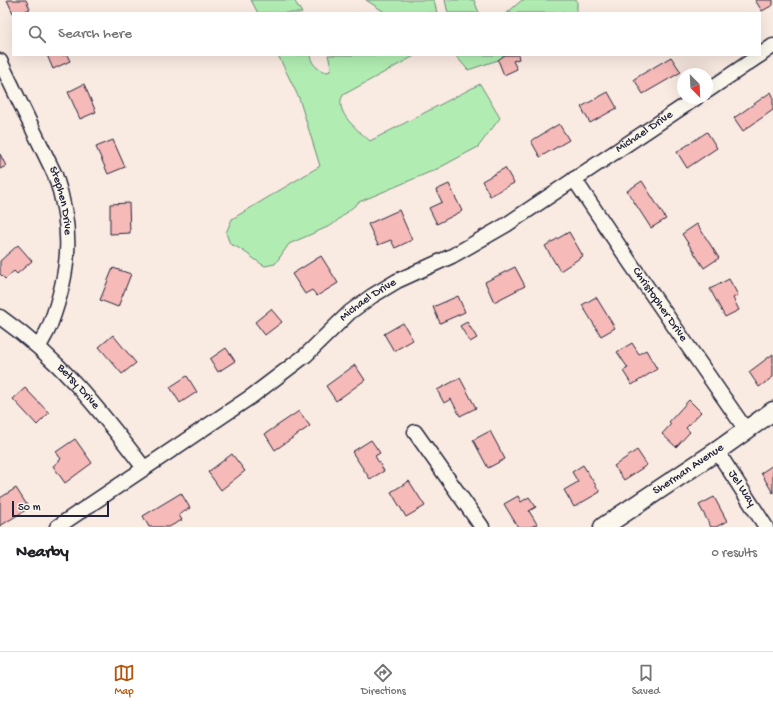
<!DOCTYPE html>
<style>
:root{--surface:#fff;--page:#f2f2f2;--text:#202124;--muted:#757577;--line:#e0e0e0;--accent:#b45309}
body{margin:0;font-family:"Gochi Hand",sans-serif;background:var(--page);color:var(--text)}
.compass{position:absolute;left:677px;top:68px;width:36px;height:36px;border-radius:50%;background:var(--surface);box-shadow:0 4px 16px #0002;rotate:156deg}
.scale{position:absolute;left:12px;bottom:10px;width:97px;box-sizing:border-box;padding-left:4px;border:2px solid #22223b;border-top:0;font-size:11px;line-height:14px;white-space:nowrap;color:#22223b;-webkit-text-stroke:3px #fbf7ec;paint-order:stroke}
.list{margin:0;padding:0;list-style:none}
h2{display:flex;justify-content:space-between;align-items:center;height:52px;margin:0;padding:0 16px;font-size:17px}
h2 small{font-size:13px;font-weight:400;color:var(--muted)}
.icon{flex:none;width:22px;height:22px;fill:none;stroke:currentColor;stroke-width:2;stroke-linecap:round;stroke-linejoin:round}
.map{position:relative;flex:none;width:773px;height:527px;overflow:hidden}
.search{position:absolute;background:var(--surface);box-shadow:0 4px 16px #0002;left:12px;right:12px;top:12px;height:44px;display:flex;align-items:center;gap:10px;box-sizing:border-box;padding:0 14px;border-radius:0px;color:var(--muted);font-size:15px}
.sheet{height:124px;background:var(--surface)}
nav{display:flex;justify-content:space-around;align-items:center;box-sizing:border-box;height:56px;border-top:1px solid var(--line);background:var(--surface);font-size:11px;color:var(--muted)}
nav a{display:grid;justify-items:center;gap:2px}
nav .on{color:var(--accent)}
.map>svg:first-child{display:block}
</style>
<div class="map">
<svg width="773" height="527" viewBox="0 0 773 527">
<rect width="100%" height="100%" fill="#faebe2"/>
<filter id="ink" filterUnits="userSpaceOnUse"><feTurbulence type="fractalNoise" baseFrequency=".025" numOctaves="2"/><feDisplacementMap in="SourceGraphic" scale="8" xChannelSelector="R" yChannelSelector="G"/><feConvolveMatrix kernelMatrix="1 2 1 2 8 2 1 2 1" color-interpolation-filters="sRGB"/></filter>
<g filter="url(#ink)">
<g fill="#b1edb2" stroke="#6a8876">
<polygon points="251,0 294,0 302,13 258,13"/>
<polygon points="366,0 434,0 437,13 386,13"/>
<polygon points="445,0 474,0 479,13 448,13"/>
<polygon points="522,0 577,0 577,13 507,13"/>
<path d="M278 55H310C311 64 319 72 329 72L331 67 328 55H416L343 95C333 112 359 131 370 141L480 84 500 118 478 147 437 169 359 202 332 225 289 244 275 264 265 266C252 259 244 249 230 244L226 233 232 219 320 166 299 98Z"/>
<polygon points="455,55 513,55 468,70"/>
</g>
<g fill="#f6bab8" stroke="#22223b">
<polygon points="7,0 26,0 30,9 20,13 13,13"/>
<polygon points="755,0 773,0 773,5 762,11"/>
<polygon points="47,55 67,55 70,61 53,69"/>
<polygon points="505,55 518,55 519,59 513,61 517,69 504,75 498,60"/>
<polygon points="671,57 681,72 643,94 634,79"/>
<polygon points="84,84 96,112 80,119 68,92"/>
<polygon points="608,92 617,108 590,123 581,107"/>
<polygon points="771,92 773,96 773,110 743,131 734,118"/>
<polygon points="559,124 569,140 540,157 531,141"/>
<polygon points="707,132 717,148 687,168 677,152"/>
<polygon points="113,140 125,167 108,174 96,147"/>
<polygon points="0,154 6,166 0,169"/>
<polygon points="505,168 514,183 490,196 482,181"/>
<polygon points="642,181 666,219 651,228 627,191"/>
<polygon points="449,184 462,211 437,224 429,208 442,202 436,190"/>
<polygon points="129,203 130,233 110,234 110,204"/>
<polygon points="399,210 412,240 395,248 391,240 378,245 368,224"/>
<polygon points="697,224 719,258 704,268 682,234"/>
<polygon points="569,232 583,256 560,271 545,246"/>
<polygon points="18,245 32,261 17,274 14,271 5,279 0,274 0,261"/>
<polygon points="321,256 338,283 317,296 312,290 305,294 292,274"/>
<polygon points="515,267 525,286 494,302 485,282"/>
<polygon points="113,268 131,274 118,307 100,300"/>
<polygon points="729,279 738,295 733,298 739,310 725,317 710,289"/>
<polygon points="458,296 465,312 440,323 433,307"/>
<polygon points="596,297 615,328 601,336 582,305"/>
<polygon points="271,309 282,322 265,335 255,322"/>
<polygon points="467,322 477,338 470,342 460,326"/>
<polygon points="403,323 413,340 394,351 384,334"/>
<polygon points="113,335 136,363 122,374 99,347"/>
<polygon points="632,343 639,354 646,350 657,369 632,385 623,371 628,368 617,352"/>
<polygon points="226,348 235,361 218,372 210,359"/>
<polygon points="773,354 773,377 759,387 749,372"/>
<polygon points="355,365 365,380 336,401 326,386"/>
<polygon points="187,376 197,392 180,403 170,387"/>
<polygon points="460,378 476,408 460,416 451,399 444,403 437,390"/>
<polygon points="25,388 49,413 37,425 13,399"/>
<polygon points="689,400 701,412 686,428 690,432 676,447 662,434 671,424 669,422"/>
<polygon points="299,411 310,426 275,450 265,434"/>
<polygon points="490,431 505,459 488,468 473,440"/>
<polygon points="75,439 92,463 65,483 53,466 61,459 56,452"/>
<polygon points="371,440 380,453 375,456 384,471 370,479 352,452"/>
<polygon points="637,450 647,465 624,480 614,466"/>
<polygon points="232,454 245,471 221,490 208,472"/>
<polygon points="583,465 600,492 574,507 564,490 578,482 572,472"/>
<polygon points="773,465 773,493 761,473"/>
<polygon points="409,481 425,506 406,517 391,492"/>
<polygon points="16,488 29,508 0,526 0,498"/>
<polygon points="181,493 190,508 179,515 182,520 169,527 149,527 143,516"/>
<polygon points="518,496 521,502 529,497 536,507 529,511 537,524 531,527 518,527 504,504"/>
<polygon points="714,497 727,521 716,527 711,527 699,505"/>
</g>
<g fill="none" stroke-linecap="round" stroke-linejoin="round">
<g stroke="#22223b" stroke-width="17">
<g id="minor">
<polyline points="760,55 773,46"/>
<path id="s1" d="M0 61 55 175C74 229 70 272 50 325 47 333 42 340 39 347"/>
<polyline points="707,91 760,55"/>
<path id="s2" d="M574 179 631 264 746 430"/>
<path id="s3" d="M0 317C61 360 99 409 144 468"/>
<polyline points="415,432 482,527"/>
<path id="s4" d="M717 451 766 527"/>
<path id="s5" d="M57 527 252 396 306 355 350 312 372 296 397 281 452 256 506 225 696 98"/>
</g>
</g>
<g stroke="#22223b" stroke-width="21">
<g id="tertiary">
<path id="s6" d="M603 527 717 451 773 411"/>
</g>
</g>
<use href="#minor" stroke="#fbf7ec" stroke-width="14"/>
<use href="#tertiary" stroke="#fbf7ec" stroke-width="18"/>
</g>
</g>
<g text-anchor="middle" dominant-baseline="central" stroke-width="3" stroke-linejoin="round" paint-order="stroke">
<g font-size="12" fill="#22223b" stroke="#fbf7ec">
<text stroke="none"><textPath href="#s5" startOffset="710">Michael Drive</textPath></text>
<text stroke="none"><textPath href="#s1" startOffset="153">Stephen Drive</textPath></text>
<text stroke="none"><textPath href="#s5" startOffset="386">Michael Drive</textPath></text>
<text stroke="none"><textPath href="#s2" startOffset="152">Christopher Drive</textPath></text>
<text stroke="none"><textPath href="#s3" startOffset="105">Betsy Drive</textPath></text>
<text stroke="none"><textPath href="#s6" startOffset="103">Sherman Avenue</textPath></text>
<text stroke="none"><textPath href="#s4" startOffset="45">Jel Way</textPath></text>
</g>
</g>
</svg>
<svg class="compass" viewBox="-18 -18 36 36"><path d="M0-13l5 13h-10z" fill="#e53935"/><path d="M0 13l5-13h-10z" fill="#757577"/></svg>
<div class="scale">50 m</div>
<div class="search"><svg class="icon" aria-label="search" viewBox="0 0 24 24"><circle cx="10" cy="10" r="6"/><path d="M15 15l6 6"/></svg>Search here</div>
</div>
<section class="sheet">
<h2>Nearby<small>0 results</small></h2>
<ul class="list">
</ul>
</section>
<nav>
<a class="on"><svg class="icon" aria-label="map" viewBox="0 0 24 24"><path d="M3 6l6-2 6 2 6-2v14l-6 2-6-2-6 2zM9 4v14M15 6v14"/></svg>Map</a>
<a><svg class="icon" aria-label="directions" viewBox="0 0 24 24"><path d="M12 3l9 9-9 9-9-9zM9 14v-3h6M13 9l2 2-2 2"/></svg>Directions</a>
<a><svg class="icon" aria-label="saved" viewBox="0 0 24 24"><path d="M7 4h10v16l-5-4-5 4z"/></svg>Saved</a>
</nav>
